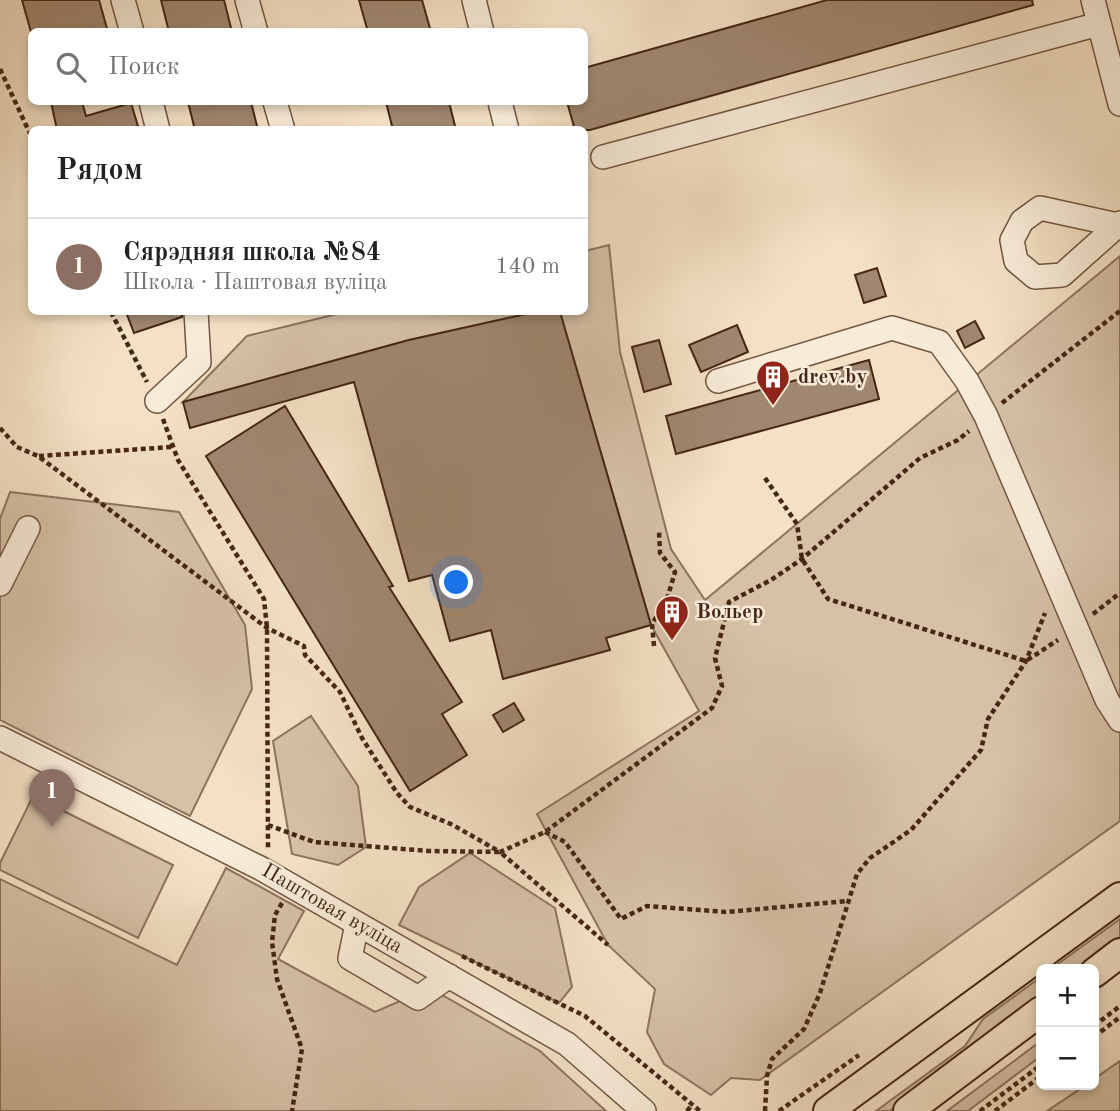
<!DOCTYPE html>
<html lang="ru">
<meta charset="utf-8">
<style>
:root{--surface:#fff;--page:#f2f2f2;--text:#202124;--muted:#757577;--line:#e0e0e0;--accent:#0f766e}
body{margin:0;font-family:"Old Standard TT",serif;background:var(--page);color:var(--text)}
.controls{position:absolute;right:21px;bottom:21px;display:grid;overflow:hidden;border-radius:10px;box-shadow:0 4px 10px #0003}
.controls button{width:63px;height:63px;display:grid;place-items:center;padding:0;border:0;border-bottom:2px solid var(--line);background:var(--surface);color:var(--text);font:35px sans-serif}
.you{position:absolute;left:457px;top:583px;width:24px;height:24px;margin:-18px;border:5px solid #fff;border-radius:50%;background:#1a73e8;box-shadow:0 0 0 10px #1a73e833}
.badge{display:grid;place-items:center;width:46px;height:46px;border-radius:50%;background:var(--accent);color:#fff;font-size:23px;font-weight:700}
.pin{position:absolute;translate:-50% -58px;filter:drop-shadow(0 2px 4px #0008)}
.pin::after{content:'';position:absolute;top:37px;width:24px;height:21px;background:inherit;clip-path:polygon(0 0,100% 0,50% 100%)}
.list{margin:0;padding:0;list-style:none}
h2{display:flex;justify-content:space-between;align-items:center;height:91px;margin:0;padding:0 28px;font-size:30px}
h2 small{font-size:23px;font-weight:400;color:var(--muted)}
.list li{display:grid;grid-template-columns:46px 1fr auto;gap:21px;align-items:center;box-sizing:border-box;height:98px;padding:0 28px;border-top:2px solid var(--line)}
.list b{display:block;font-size:26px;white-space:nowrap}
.list p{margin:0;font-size:23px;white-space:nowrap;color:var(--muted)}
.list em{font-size:23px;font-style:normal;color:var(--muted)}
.icon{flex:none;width:38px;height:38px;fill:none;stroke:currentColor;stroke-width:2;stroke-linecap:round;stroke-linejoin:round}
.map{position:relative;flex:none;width:1120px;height:1111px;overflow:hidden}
.search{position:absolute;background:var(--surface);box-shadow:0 4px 10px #0003;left:28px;top:28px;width:560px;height:77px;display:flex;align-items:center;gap:18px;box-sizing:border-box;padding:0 24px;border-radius:10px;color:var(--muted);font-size:26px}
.panel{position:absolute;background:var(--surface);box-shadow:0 4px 10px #0003;left:28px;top:126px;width:560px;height:189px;border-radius:10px}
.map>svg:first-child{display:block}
</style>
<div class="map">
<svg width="1120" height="1111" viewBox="0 0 1120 1111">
<rect width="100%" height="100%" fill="#f4e1c5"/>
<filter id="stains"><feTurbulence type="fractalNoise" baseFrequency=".00286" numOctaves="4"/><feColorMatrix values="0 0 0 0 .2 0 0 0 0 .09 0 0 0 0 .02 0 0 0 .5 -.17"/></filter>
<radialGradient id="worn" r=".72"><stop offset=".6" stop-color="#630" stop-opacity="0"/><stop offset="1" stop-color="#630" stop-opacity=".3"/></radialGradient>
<g fill="#d6c1a7" stroke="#8e745e" stroke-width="2">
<polygon points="609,245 620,352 671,549 705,600 1120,256 1120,821 760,1080 731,1078 711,1095 664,1064 647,1032 655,989 608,945 537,814 699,711 651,625 560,312 584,312 585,251"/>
<polygon points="345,312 535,312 409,340 183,402 247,336"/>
<polygon points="10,492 179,512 245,625 252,689 190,816 0,720 0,519"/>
<polygon points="311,716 358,786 366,847 338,865 292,854 273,741"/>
<polygon points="33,796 173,865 138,938 0,870 0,863"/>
<polygon points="470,853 555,908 572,987 559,1003 399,925 419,887"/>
<polygon points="226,868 304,911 278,959 375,1012 430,988 540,1051 606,1111 0,1111 0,879 177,965"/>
<polygon points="1120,919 1120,937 1077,969 1051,969"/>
<polygon points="1041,977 1041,996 890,1111 876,1111 965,1046 983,1019"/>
<polygon points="1041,1041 1041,1056 968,1111 947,1111"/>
<polygon points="1120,1061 1120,1111 1047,1111 1086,1085 1094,1085 1094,1079"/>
</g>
<g fill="#a08770" stroke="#462614" stroke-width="2">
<polygon points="22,0 99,0 108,32 31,32"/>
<polygon points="161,0 224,0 232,32 169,32"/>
<polygon points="359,0 422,0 431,32 368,32"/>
<polygon points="827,0 1032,0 1033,5 590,130 575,130 567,102 584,102 584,68"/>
<polygon points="51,102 82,102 86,116 131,103 138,126 126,130 57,130"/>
<polygon points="188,102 251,102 258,130 195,130"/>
<polygon points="386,102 449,102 456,130 393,130"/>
<polygon points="877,268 886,296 864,303 855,275"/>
<polygon points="126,312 182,312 182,317 134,333"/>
<polygon points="535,312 560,312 651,625 606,638 610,650 503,679 491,630 450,641 432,575 409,581 354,382 190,428 183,402 409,340"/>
<polygon points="975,321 984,338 965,348 957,331"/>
<polygon points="737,325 748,352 701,372 689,345"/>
<polygon points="659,340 671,384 644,392 632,347"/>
<polygon points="869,360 879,399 676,454 666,416"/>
<polygon points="285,406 393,586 389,587 462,702 442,714 467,755 410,791 206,456"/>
<polygon points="514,703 524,720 503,732 493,715"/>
</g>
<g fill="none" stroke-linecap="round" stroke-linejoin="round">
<g stroke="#725540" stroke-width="26">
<g id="minor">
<polyline points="123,0 132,32"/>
<polyline points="247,0 256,32"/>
<polyline points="474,0 482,32"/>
<polyline points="1093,0 1120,104"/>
<polyline points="151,102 158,130"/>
<polyline points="275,102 283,130"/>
<polyline points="500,102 507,130"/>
<polyline points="603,157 1099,24"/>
<polyline points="1118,225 1040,208 1022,221 1012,240 1016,261 1035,277 1062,275 1118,225 1120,223"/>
<polyline points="718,381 892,328 939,342 967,381 986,416 1107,700 1120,720"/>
<polyline points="157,401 199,362 196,312"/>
<polyline points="0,584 28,528"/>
<polyline points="0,738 262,869 567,1044 644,1111"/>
<polyline points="357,924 350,958 418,998 449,976"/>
</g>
</g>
<g stroke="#462614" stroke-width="32">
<g id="major">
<polyline points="1094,973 1120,953"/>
<polyline points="828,1111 1120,897"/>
<polyline points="908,1111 1041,1011"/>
</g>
</g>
<g stroke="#462614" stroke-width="4.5" stroke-dasharray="5 3.5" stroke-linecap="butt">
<polyline points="0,69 32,138"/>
<polyline points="111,312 147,382"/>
<polyline points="1002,403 1120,311"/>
<polyline points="163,419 178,460 264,599 267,628 268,849"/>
<polyline points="0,428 17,447 38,456 267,628 304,646 305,655 340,692 362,738 397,793 410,807 453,825 500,852 545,832 712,708 722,686 715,658 729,602 771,580 802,559 920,458 958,440 969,431"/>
<polyline points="39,456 171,447"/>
<polyline points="765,478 797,524 802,559 828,599 1026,661 1058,640"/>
<polyline points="1093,614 1120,593"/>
<polyline points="654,646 652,624 667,599 675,572 660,553 659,531"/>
<polyline points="268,825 314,842 429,851 500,852 608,945"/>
<polyline points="545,832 565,842 621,919 647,906 726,912 848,901"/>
<polyline points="282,903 275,915 272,942 277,979 302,1049 292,1111"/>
<polyline points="462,956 585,1016 700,1111"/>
<polyline points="1094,1026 1120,1006"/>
<polyline points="1094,1037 1120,1017"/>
<polyline points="687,1111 692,1105"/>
<polyline points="765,1111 767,1076 772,1059 804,1029 820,993 857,874 870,858 911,830 981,750 988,719 1026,661 1045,613"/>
<polyline points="779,1111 859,1055"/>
<polyline points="980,1111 1041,1065"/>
<polyline points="995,1111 1041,1076"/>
</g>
<use href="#minor" stroke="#f8ecd9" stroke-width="23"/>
<use href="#major" stroke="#f4e1c5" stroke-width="28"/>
</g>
<defs>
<g id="building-pin" transform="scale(1.75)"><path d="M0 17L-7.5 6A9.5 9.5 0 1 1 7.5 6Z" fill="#8f2418" stroke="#f8ecd9"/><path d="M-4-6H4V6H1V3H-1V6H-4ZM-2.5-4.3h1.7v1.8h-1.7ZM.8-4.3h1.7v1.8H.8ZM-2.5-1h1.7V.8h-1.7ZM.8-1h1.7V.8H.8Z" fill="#fff"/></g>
</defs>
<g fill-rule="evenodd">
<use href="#building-pin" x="773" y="377"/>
<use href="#building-pin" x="672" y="612"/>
</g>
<g text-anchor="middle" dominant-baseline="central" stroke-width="5" stroke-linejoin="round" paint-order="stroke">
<g font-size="21" font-weight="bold" fill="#462614" stroke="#f8ecd9" text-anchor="start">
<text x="798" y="377">drev.by</text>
<text x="696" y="612">Вольер</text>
</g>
<g font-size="21" fill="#462614" stroke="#f8ecd9">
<text transform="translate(332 909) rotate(30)">Паштовая вуліца</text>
</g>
</g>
<rect width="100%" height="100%" filter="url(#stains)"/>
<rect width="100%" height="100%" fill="url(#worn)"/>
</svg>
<div class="controls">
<button>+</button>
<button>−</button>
</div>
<div class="you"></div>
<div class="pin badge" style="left:52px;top:827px;background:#8d6e63">1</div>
<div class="search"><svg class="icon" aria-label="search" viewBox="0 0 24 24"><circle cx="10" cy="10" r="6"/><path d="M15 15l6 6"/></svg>Поиск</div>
<section class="panel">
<h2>Рядом<small></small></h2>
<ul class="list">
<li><span class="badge" style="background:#8d6e63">1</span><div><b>Сярэдняя школа №84</b><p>Школа · Паштовая вуліца</p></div><em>140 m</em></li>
</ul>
</section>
</div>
